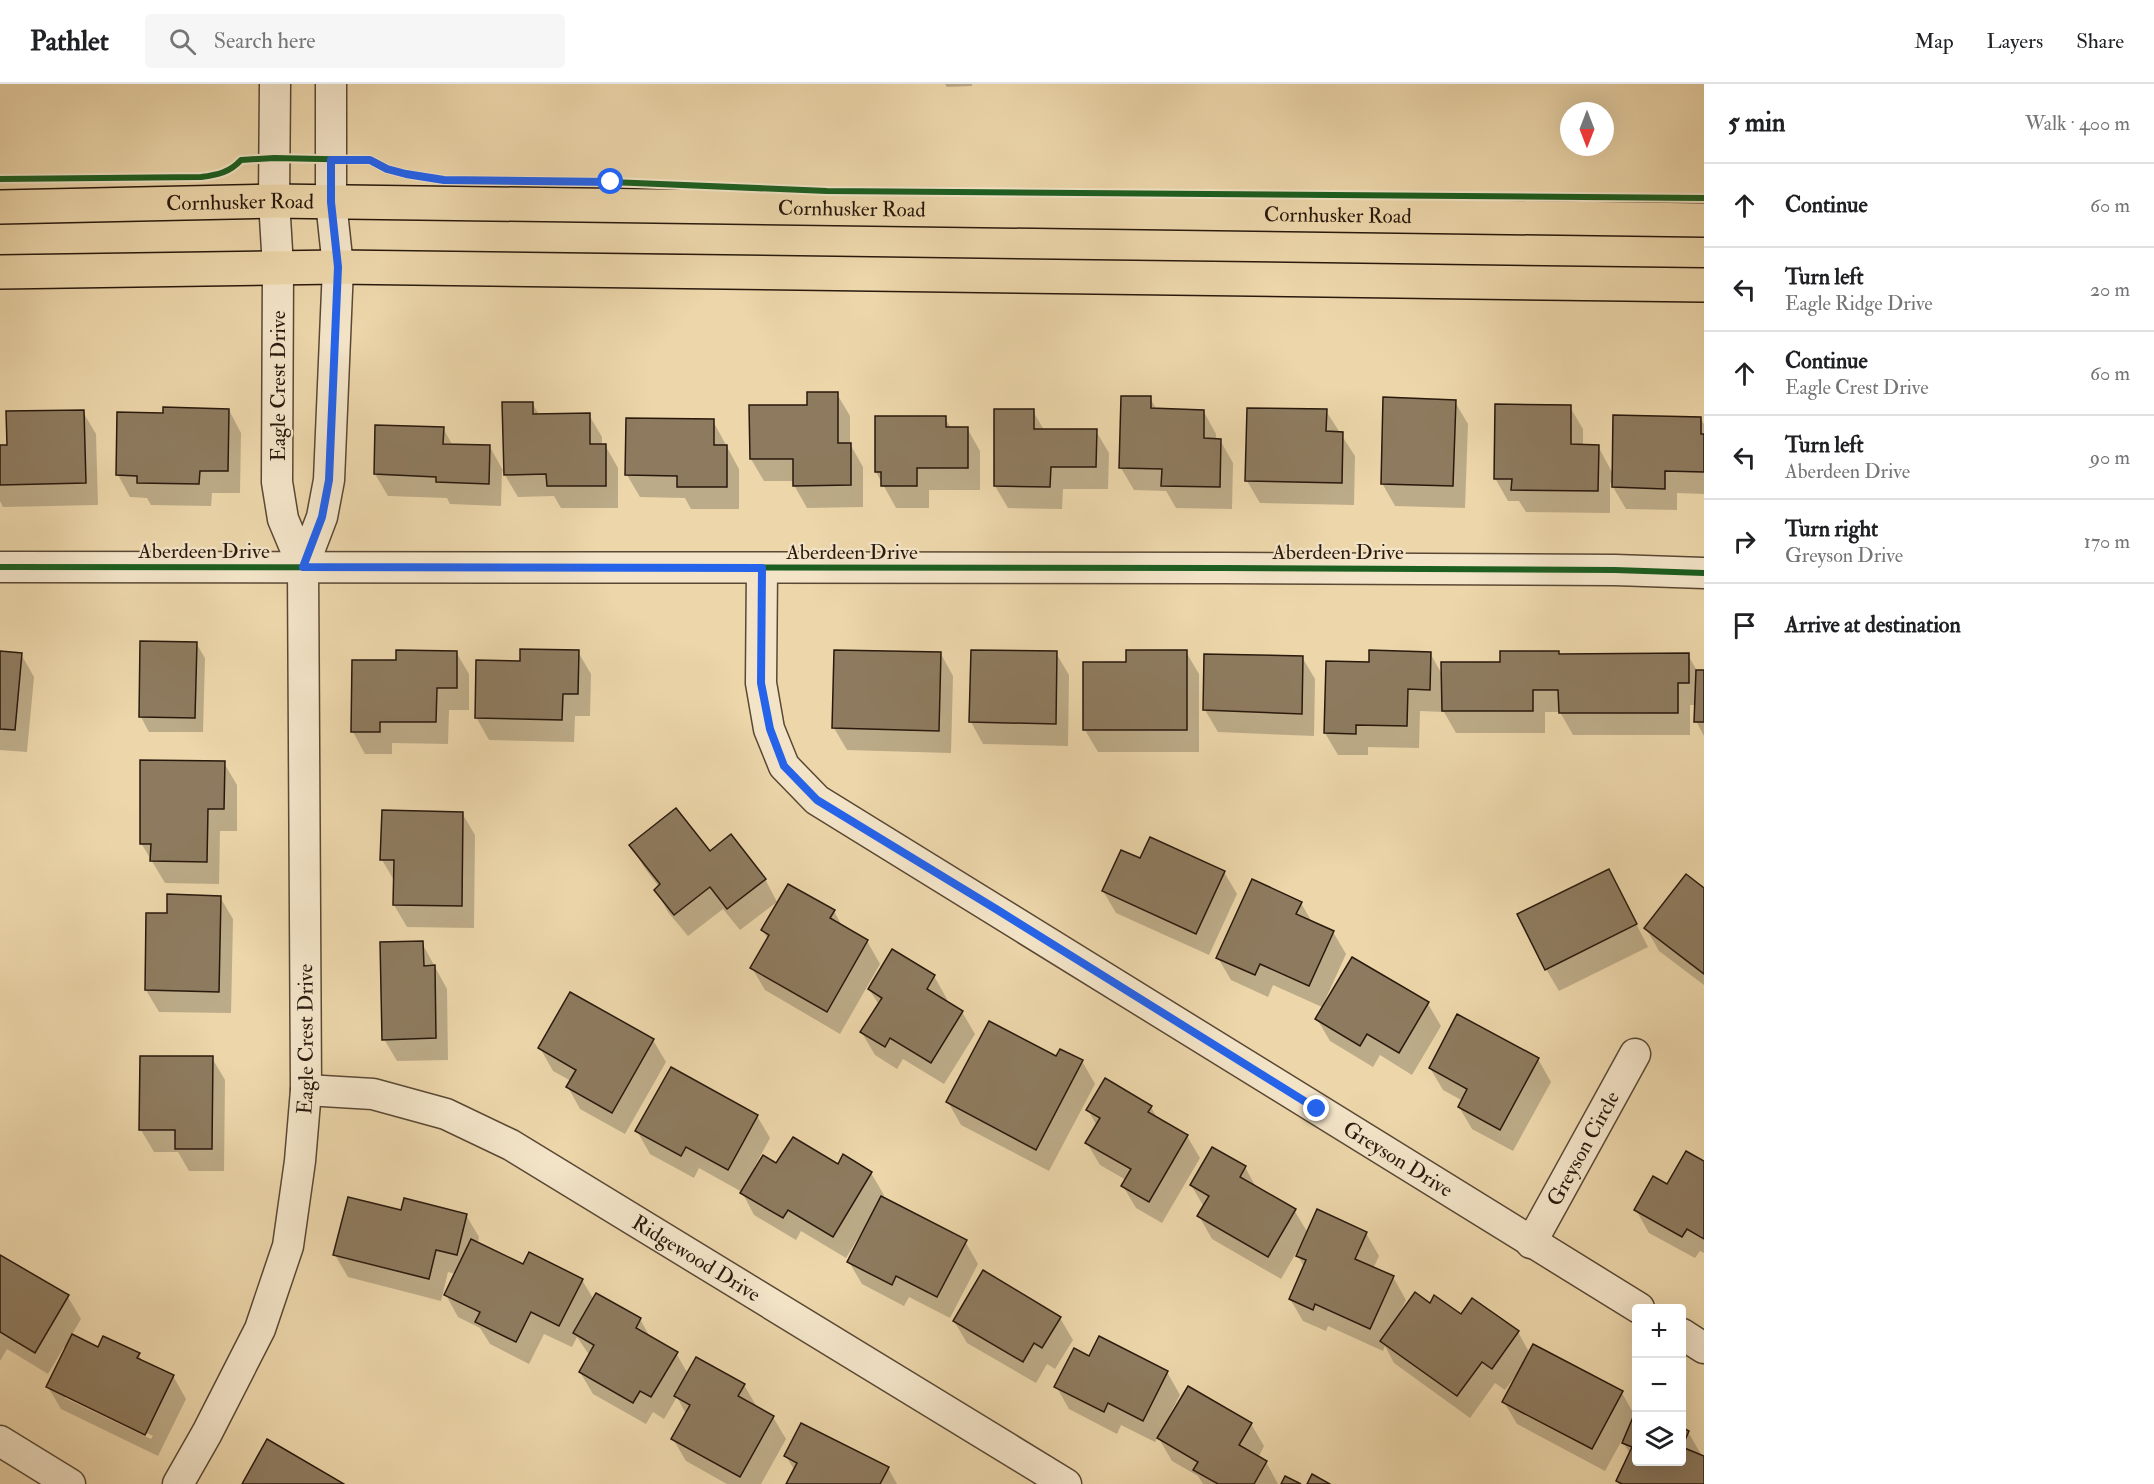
<!DOCTYPE html>
<meta charset="utf-8">
<style>
:root{--surface:#fff;--page:#f6f6f6;--text:#202124;--muted:#757577;--line:#e0e0e0}
body{margin:0;font-family:"IM FELL Double Pica",serif;background:var(--page);color:var(--text)}
.controls{position:absolute;right:18px;bottom:18px;display:grid;overflow:hidden;border-radius:6px;box-shadow:0 6px 24px #0002}
.controls button{width:54px;height:54px;display:grid;place-items:center;padding:0;border:0;border-bottom:2px solid var(--line);background:var(--surface);color:var(--text);font:30px sans-serif}
.compass{position:absolute;left:1560px;top:18px;width:54px;height:54px;border-radius:50%;background:var(--surface);box-shadow:0 6px 24px #0002;rotate:180deg}
.stop{position:absolute;width:18px;height:18px;margin:-14px;border:4px solid #2563eb;border-radius:50%;background:#fff}
.stop.end{background:#2563eb;border-color:#fff;box-shadow:0 2px 6px #0008}
.list{margin:0;padding:0;list-style:none}
h2{display:flex;justify-content:space-between;align-items:center;height:78px;margin:0;padding:0 24px;font-size:26px}
h2 small{font-size:20px;font-weight:400;color:var(--muted)}
.list li{display:grid;grid-template-columns:39px 1fr auto;gap:18px;align-items:center;box-sizing:border-box;height:84px;padding:0 24px;border-top:2px solid var(--line)}
.list b{display:block;font-size:22px;white-space:nowrap}
.list p{margin:0;font-size:20px;white-space:nowrap;color:var(--muted)}
.list em{font-size:20px;font-style:normal;color:var(--muted)}
.icon{flex:none;width:33px;height:33px;fill:none;stroke:currentColor;stroke-width:2;stroke-linecap:round;stroke-linejoin:round}
.map{position:relative;flex:none;width:1704px;height:1400px;overflow:hidden}
header{display:flex;align-items:center;gap:36px;box-sizing:border-box;height:84px;padding:0 30px;background:var(--surface);border-bottom:2px solid var(--line)}
header strong{font-size:28px}
nav{display:flex;gap:33px;margin-inline-start:auto;font-size:21px}
.search{width:420px;height:54px;background:var(--page);display:flex;align-items:center;gap:15px;box-sizing:border-box;padding:0 21px;border-radius:6px;color:var(--muted);font-size:22px}
main{display:flex}
aside{flex:1;background:var(--surface)}
.map>svg:first-child{display:block}
</style>
<header>
<strong>Pathlet</strong>
<div class="search"><svg class="icon" aria-label="search" viewBox="0 0 24 24"><circle cx="10" cy="10" r="6"/><path d="M15 15l6 6"/></svg>Search here</div>
<nav><a>Map</a><a>Layers</a><a>Share</a></nav>
</header>
<main>
<div class="map">
<svg width="1704" height="1400" viewBox="0 0 1704 1400">
<rect width="100%" height="100%" fill="#ecd6aa"/>
<filter id="stains"><feTurbulence type="fractalNoise" baseFrequency=".00333" numOctaves="4"/><feColorMatrix values="0 0 0 0 .2 0 0 0 0 .09 0 0 0 0 .02 0 0 0 .5 -.17"/></filter>
<radialGradient id="worn" r=".72"><stop offset=".6" stop-color="#630" stop-opacity="0"/><stop offset="1" stop-color="#630" stop-opacity=".3"/></radialGradient>
<g fill="#0003" fill-rule="evenodd">
<polygon points="945,0 972,0 972,2 947,3"/>
<polygon points="837,310 850,332 850,360 863,383 863,423 807,424 794,401 794,397 764,397 751,375 808,323"/>
<polygon points="1150,314 1157,326 1204,328 1216,350 1216,356 1220,356 1233,379 1232,425 1176,424 1166,407 1134,406 1121,384"/>
<polygon points="1455,318 1468,340 1465,424 1395,422 1382,399"/>
<polygon points="532,319 540,332 589,331 602,353 602,362 605,361 618,384 618,424 561,424 554,412 518,413 502,386 501,422 450,420 447,414 388,412 375,390 443,344 453,362 490,363 505,390"/>
<polygon points="1570,323 1583,345 1583,362 1598,362 1613,390 1700,334 1704,340 1704,410 1677,409 1677,426 1626,425 1610,398 1610,429 1526,428 1519,417 1508,417 1495,394"/>
<polygon points="229,326 241,349 240,409 212,409 211,422 151,421 147,414 130,413 118,391 118,330 165,330"/>
<polygon points="1033,327 1044,346 1096,347 1109,369 1108,405 1063,405 1062,425 1008,424 995,402"/>
<polygon points="1326,327 1355,372 1354,421 1260,419 1247,397"/>
<polygon points="83,328 96,350 98,421 3,423 0,417 0,363 8,363"/>
<polygon points="945,334 951,344 967,344 980,367 980,406 929,406 929,424 896,424 876,388"/>
<polygon points="713,337 739,385 739,425 691,425 685,414 640,413 627,391"/>
<polygon points="196,559 205,574 203,648 149,648 141,633"/>
<polygon points="0,568 21,570 34,593 27,668 0,666"/>
<polygon points="456,568 469,590 469,626 449,626 448,660 392,659 392,670 365,670 353,648 397,578"/>
<polygon points="578,568 591,590 590,632 575,632 574,658 489,656 476,633 522,579"/>
<polygon points="1186,568 1199,590 1199,668 1098,668 1085,646 1128,580"/>
<polygon points="1559,568 1560,571 1688,571 1697,587 1704,587 1704,652 1696,637 1696,621 1690,621 1690,651 1573,651 1560,628 1545,628 1545,649 1456,649 1444,628 1420,627 1419,664 1368,663 1368,671 1338,671 1325,649 1370,580 1430,569 1443,592"/>
<polygon points="1056,569 1069,591 1068,662 983,660 971,638"/>
<polygon points="941,570 953,592 951,669 847,666 834,644"/>
<polygon points="1302,573 1315,595 1314,652 1218,648 1205,626"/>
<polygon points="224,679 237,701 237,747 220,747 219,800 165,799 141,759"/>
<polygon points="462,729 475,751 474,844 407,843 394,821 395,798 382,776"/>
<polygon points="631,761 709,769 765,795 777,818 740,846 723,825 688,852 668,828 656,806 659,803 644,783"/>
<polygon points="1141,776 1224,788 1237,810 1209,871 1116,829 1103,807"/>
<polygon points="1609,787 1648,863 1559,907 1546,885"/>
<polygon points="1704,806 1704,901 1659,867 1646,844"/>
<polygon points="220,813 233,835 231,929 159,928 146,906 168,831"/>
<polygon points="1301,819 1312,838 1333,848 1346,870 1322,923 1273,901 1268,913 1231,896 1218,874"/>
<polygon points="834,827 843,844 867,857 880,880 840,950 765,906 752,884 768,856 763,846"/>
<polygon points="422,859 447,905 448,976 397,977 384,955"/>
<polygon points="934,892 947,915 945,918 962,928 975,950 944,1000 903,975 897,985 875,971 862,949 879,921 869,905"/>
<polygon points="1428,920 1441,942 1412,991 1380,971 1373,983 1330,957 1317,935"/>
<polygon points="653,956 666,978 625,1050 580,1025 568,1003 571,997 553,987 540,964"/>
<polygon points="212,974 225,996 224,1087 189,1087 178,1068 154,1068 141,1046"/>
<polygon points="1057,975 1082,977 1095,1000 1049,1087 961,1041 948,1018"/>
<polygon points="1538,975 1551,998 1513,1067 1472,1045 1459,1023 1463,1017 1443,1006 1430,984"/>
<polygon points="1151,1023 1157,1034 1187,1052 1200,1074 1162,1139 1136,1124 1123,1102 1126,1096 1100,1081 1087,1059 1097,1042 1088,1026"/>
<polygon points="757,1032 770,1054 754,1084 756,1085 777,1081 838,1082 871,1089 884,1111 882,1114 965,1157 978,1180 950,1234 909,1213 904,1222 862,1200 849,1178 865,1147 863,1146 846,1174 801,1147 796,1156 754,1131 742,1108 699,1084 694,1094 650,1070 637,1047"/>
<polygon points="1704,1079 1704,1169 1700,1167 1695,1174 1649,1149 1636,1126"/>
<polygon points="1245,1083 1257,1105 1294,1126 1308,1149 1366,1149 1379,1172 1373,1185 1393,1193 1406,1216 1400,1228 1430,1221 1518,1248 1530,1270 1534,1262 1622,1309 1635,1332 1636,1329 1636,1378 1682,1378 1682,1345 1688,1348 1701,1370 1700,1372 1704,1374 1704,1400 1619,1400 1618,1397 1630,1370 1622,1356 1605,1387 1517,1340 1504,1318 1518,1293 1516,1291 1505,1306 1495,1299 1470,1334 1394,1279 1385,1262 1383,1267 1328,1242 1326,1247 1303,1237 1290,1215 1304,1183 1298,1172 1302,1163 1300,1162 1281,1195 1212,1155 1199,1132 1204,1123 1191,1101"/>
<polygon points="402,1128 466,1131 479,1153 478,1159 524,1182 582,1196 594,1216 640,1235 651,1255 676,1269 688,1290 744,1301 757,1323 773,1333 786,1355 761,1400 727,1400 686,1377 673,1355 686,1330 677,1313 664,1335 653,1328 646,1340 593,1310 580,1288 590,1272 577,1253 572,1263 544,1250 529,1280 490,1260 480,1244 458,1233 446,1211 456,1190 448,1188 441,1217 348,1193 335,1171"/>
<path d="M0 1173 68 1213 81 1235 71 1252 98 1265 138 1270 143 1278 173 1292 186 1315 158 1372 61 1325 48 1303 66 1264 64 1263 48 1290 7 1265 0 1277ZM65 1310 153 1352 151 1355 65 1314Z"/>
<polygon points="1060,1234 1073,1256 1055,1285 1047,1280 1036,1299 967,1259 954,1237"/>
<polygon points="1089,1274 1167,1288 1180,1311 1169,1332 1172,1333 1251,1340 1264,1362 1258,1374 1266,1378 1278,1400 1203,1400 1198,1392 1172,1377 1158,1353 1155,1358 1121,1341 1117,1350 1069,1325 1056,1302"/>
<polygon points="786,1372 888,1384 897,1400 788,1400 795,1387"/>
</g>
<g fill="#8e7b5f" stroke="#29190d" stroke-width="1.5">
<polygon points="807,308 838,308 838,359 851,359 851,401 793,402 793,375 750,375 749,321 807,321"/>
<polygon points="1121,312 1151,312 1151,324 1204,326 1204,354 1221,355 1220,403 1161,402 1162,385 1119,384"/>
<polygon points="1383,313 1456,316 1453,402 1381,400"/>
<polygon points="502,318 533,318 533,330 590,329 590,360 606,360 606,402 547,402 546,390 504,391"/>
<polygon points="1495,320 1571,321 1571,360 1599,361 1598,407 1511,406 1512,395 1494,395"/>
<polygon points="163,323 229,325 228,387 200,387 199,400 137,399 137,392 116,391 117,328 163,329"/>
<polygon points="1247,324 1327,325 1326,347 1343,348 1342,399 1245,397"/>
<polygon points="994,325 1034,325 1034,345 1097,345 1096,383 1051,383 1050,403 994,402"/>
<polygon points="84,326 86,399 0,401 0,361 7,361 6,327"/>
<polygon points="1613,331 1701,333 1701,350 1704,350 1704,388 1665,387 1665,405 1612,403"/>
<polygon points="875,332 946,332 946,343 968,343 968,384 917,384 917,402 881,402 881,388 875,388"/>
<polygon points="626,334 714,335 714,361 727,361 727,403 677,403 677,392 625,391"/>
<polygon points="375,341 444,343 443,360 490,361 489,400 436,398 436,393 374,390"/>
<polygon points="140,557 197,558 195,634 139,633"/>
<polygon points="520,565 579,566 578,610 563,610 562,636 475,634 476,576 520,577"/>
<polygon points="396,566 457,567 457,604 437,604 436,638 380,638 380,648 351,648 352,576 396,576"/>
<polygon points="834,566 941,568 939,647 832,644"/>
<polygon points="971,566 1057,567 1056,640 969,638"/>
<polygon points="1126,566 1187,566 1187,646 1083,646 1083,578 1126,578"/>
<polygon points="1369,566 1431,568 1430,606 1408,605 1407,642 1356,641 1356,650 1324,649 1326,577 1369,578"/>
<polygon points="0,567 22,569 15,646 0,645"/>
<polygon points="1500,567 1559,567 1559,570 1689,569 1689,599 1678,599 1678,629 1559,629 1558,606 1533,606 1533,627 1442,627 1441,578 1500,578"/>
<polygon points="1204,570 1303,572 1302,630 1203,626"/>
<polygon points="1696,586 1704,586 1704,638 1694,638"/>
<polygon points="140,676 225,677 224,725 208,725 207,778 150,777 151,760 140,760"/>
<polygon points="676,724 710,767 731,750 766,795 727,825 710,803 674,831 654,806 660,800 629,761"/>
<polygon points="382,726 463,728 462,822 393,821 394,776 380,776"/>
<polygon points="1150,753 1225,787 1196,850 1102,807 1121,766 1140,774"/>
<polygon points="1609,785 1637,840 1545,886 1517,830"/>
<polygon points="1686,790 1704,804 1704,890 1644,844"/>
<polygon points="1252,795 1302,818 1296,830 1334,847 1309,902 1260,880 1255,891 1216,874"/>
<polygon points="788,800 835,826 830,834 868,856 827,928 750,884 769,851 761,846"/>
<polygon points="167,810 221,812 219,908 145,906 146,829 167,829"/>
<polygon points="423,857 424,882 435,881 436,954 382,956 380,858"/>
<polygon points="892,865 935,891 927,905 963,927 931,979 890,954 885,963 860,948 882,914 868,905"/>
<polygon points="1352,873 1429,918 1399,969 1367,950 1360,962 1315,935"/>
<polygon points="570,908 654,955 612,1029 566,1003 576,986 538,964"/>
<polygon points="1457,930 1539,974 1500,1046 1458,1023 1467,1005 1429,984"/>
<polygon points="989,937 1056,972 1060,965 1083,976 1036,1066 946,1018"/>
<polygon points="140,972 213,972 212,1065 175,1065 175,1046 139,1046"/>
<polygon points="671,983 758,1031 728,1086 686,1063 681,1072 635,1047"/>
<polygon points="1105,994 1152,1022 1148,1028 1188,1051 1149,1118 1121,1102 1131,1085 1085,1059 1100,1034 1086,1026"/>
<polygon points="793,1053 838,1080 843,1070 872,1088 833,1153 788,1126 783,1134 740,1109 763,1071 776,1079"/>
<polygon points="1212,1063 1246,1082 1240,1093 1296,1125 1268,1173 1197,1132 1209,1112 1190,1101"/>
<polygon points="1686,1067 1704,1077 1704,1155 1687,1145 1682,1153 1634,1126 1653,1092 1667,1100"/>
<polygon points="881,1112 967,1156 937,1213 896,1192 892,1201 847,1178"/>
<polygon points="348,1113 401,1126 404,1114 467,1130 457,1171 436,1166 429,1195 333,1171"/>
<polygon points="1317,1125 1367,1148 1355,1175 1394,1192 1370,1245 1315,1220 1313,1226 1289,1215 1306,1176 1296,1172"/>
<polygon points="471,1155 523,1180 529,1168 583,1195 559,1242 531,1228 516,1258 475,1238 480,1228 444,1211"/>
<polygon points="0,1171 69,1211 35,1269 0,1248"/>
<polygon points="983,1186 1061,1233 1042,1264 1034,1259 1023,1278 953,1237"/>
<polygon points="1415,1208 1430,1219 1434,1211 1461,1230 1472,1214 1519,1247 1492,1285 1482,1278 1457,1312 1380,1257"/>
<polygon points="596,1209 641,1234 636,1244 678,1268 651,1313 640,1307 633,1319 579,1288 594,1261 573,1249"/>
<polygon points="72,1250 98,1263 103,1252 140,1269 137,1274 174,1291 145,1351 46,1303"/>
<polygon points="1099,1252 1168,1287 1143,1337 1108,1319 1104,1328 1054,1303 1074,1264 1089,1272"/>
<polygon points="1533,1260 1623,1307 1592,1365 1502,1318"/>
<polygon points="696,1273 745,1300 738,1312 774,1332 740,1393 671,1355 690,1321 674,1312"/>
<polygon points="1188,1302 1252,1339 1239,1361 1267,1377 1254,1400 1218,1400 1193,1386 1198,1378 1157,1354"/>
<polygon points="1636,1326 1636,1378 1682,1378 1682,1343 1689,1347 1682,1363 1704,1372 1704,1400 1622,1400 1616,1397 1632,1363 1622,1359"/>
<polygon points="801,1339 889,1383 880,1400 786,1400 797,1379 784,1372"/>
<polygon points="267,1355 344,1400 242,1400"/>
<polygon points="1312,1390 1330,1400 1307,1400"/>
<polygon points="1285,1392 1301,1400 1281,1400"/>
</g>
<g fill="none" stroke-linecap="round" stroke-linejoin="round">
<g stroke="#5a4834" stroke-width="33">
<g id="minor">
<polyline points="275,0 274,117 278,183 277,398 283,435 303,483 322,433 329,396 338,183 331,118 331,0"/>
<polyline points="0,483 1224,484 1615,486 1704,489"/>
<path id="s1" d="M762 484 761 599 769 645 784 682 817 716 1639 1224"/>
<path id="s2" d="M306 1006 373 1010 446 1030 511 1061 1066 1400"/>
<path id="s3" d="M1531 1159 1635 970"/>
<polyline points="1682,1250 1704,1264"/>
<polyline points="0,1357 70,1400"/>
<path id="s4" d="M178 1400 207 1349 260 1245 288 1162 300 1077 306 1006 303 483"/>
</g>
</g>
<g stroke="#29190d" stroke-width="36">
<g id="primary">
<path id="s5" d="M0 123 274 117 1704 136"/>
<polyline points="0,188 338,183 1704,201"/>
</g>
</g>
<use href="#minor" stroke="#f3e4c8" stroke-width="30"/>
<use href="#primary" stroke="#ecd6aa" stroke-width="33"/>
<g stroke="#f3e4c8" stroke-width="10">
<g id="cycleway">
<path d="M0 95 201 93C218 91 230 88 241 76L274 74 370 76 387 85 406 90 444 96 611 98 827 107 1704 114"/>
<polyline points="0,483 1224,484 1615,486 1704,489"/>
</g>
</g>
<use href="#cycleway" stroke="#1b5e20" stroke-width="6"/>
</g>
<g fill="none" stroke-linecap="round" stroke-linejoin="round">
<polyline stroke="#2563eb" stroke-width="8" points="611,98 444,96 406,90 387,85 370,76 331,76 331,118 338,183 329,396 322,433 303,483 762,484 761,599 770,645 784,682 817,716 996,825 1317,1025"/>
</g>
<g text-anchor="middle" dominant-baseline="central" stroke-width="4.5" stroke-linejoin="round" paint-order="stroke">
<g font-size="21" fill="#29190d" stroke="#f3e4c8">
<text stroke="none"><textPath href="#s5" startOffset="240">Cornhusker Road</textPath></text>
<text stroke="none"><textPath href="#s5" startOffset="852">Cornhusker Road</textPath></text>
<text stroke="none"><textPath href="#s5" startOffset="1338">Cornhusker Road</textPath></text>
<text transform="translate(278 302) rotate(-90)">Eagle Crest Drive</text>
<text x="204" y="467">Aberdeen Drive</text>
<text x="852" y="468">Aberdeen Drive</text>
<text x="1338" y="468">Aberdeen Drive</text>
<text stroke="none"><textPath href="#s4" startOffset="471">Eagle Crest Drive</textPath></text>
<text stroke="none"><textPath href="#s3" startOffset="108">Greyson Circle</textPath></text>
<text stroke="none"><textPath href="#s1" startOffset="932">Greyson Drive</textPath></text>
<text stroke="none"><textPath href="#s2" startOffset="432">Ridgewood Drive</textPath></text>
</g>
</g>
<rect width="100%" height="100%" filter="url(#stains)"/>
<rect width="100%" height="100%" fill="url(#worn)"/>
</svg>
<div class="controls">
<button>+</button>
<button>−</button>
<button><svg class="icon" aria-label="layers" viewBox="0 0 24 24"><path d="M12 4l9 5-9 5-9-5zM3 14l9 5 9-5"/></svg></button>
</div>
<svg class="compass" viewBox="-18 -18 36 36"><path d="M0-13l5 13h-10z" fill="#e53935"/><path d="M0 13l5-13h-10z" fill="#757577"/></svg>
<div class="stop" style="left:611px;top:98px"></div>
<div class="stop end" style="left:1317px;top:1025px"></div>
</div>
<aside>
<h2>5 min<small>Walk · 400 m</small></h2>
<ul class="list">
<li><svg class="icon" aria-label="ahead" viewBox="0 0 24 24"><path d="M12 20V5M6 11l6-6 6 6"/></svg><div><b>Continue</b></div><em>60 m</em></li>
<li><svg class="icon" aria-label="left" viewBox="0 0 24 24"><path d="M17 20v-9H6M10 6l-5 5 5 5"/></svg><div><b>Turn left</b><p>Eagle Ridge Drive</p></div><em>20 m</em></li>
<li><svg class="icon" aria-label="ahead" viewBox="0 0 24 24"><path d="M12 20V5M6 11l6-6 6 6"/></svg><div><b>Continue</b><p>Eagle Crest Drive</p></div><em>60 m</em></li>
<li><svg class="icon" aria-label="left" viewBox="0 0 24 24"><path d="M17 20v-9H6M10 6l-5 5 5 5"/></svg><div><b>Turn left</b><p>Aberdeen Drive</p></div><em>90 m</em></li>
<li><svg class="icon" aria-label="right" viewBox="0 0 24 24"><path d="M7 20v-9h11M14 6l5 5-5 5"/></svg><div><b>Turn right</b><p>Greyson Drive</p></div><em>170 m</em></li>
<li><svg class="icon" aria-label="arrive" viewBox="0 0 24 24"><path d="M6 21V4h12l-3 4 3 4H6"/></svg><div><b>Arrive at destination</b></div></li>
</ul>
</aside>
</main>
